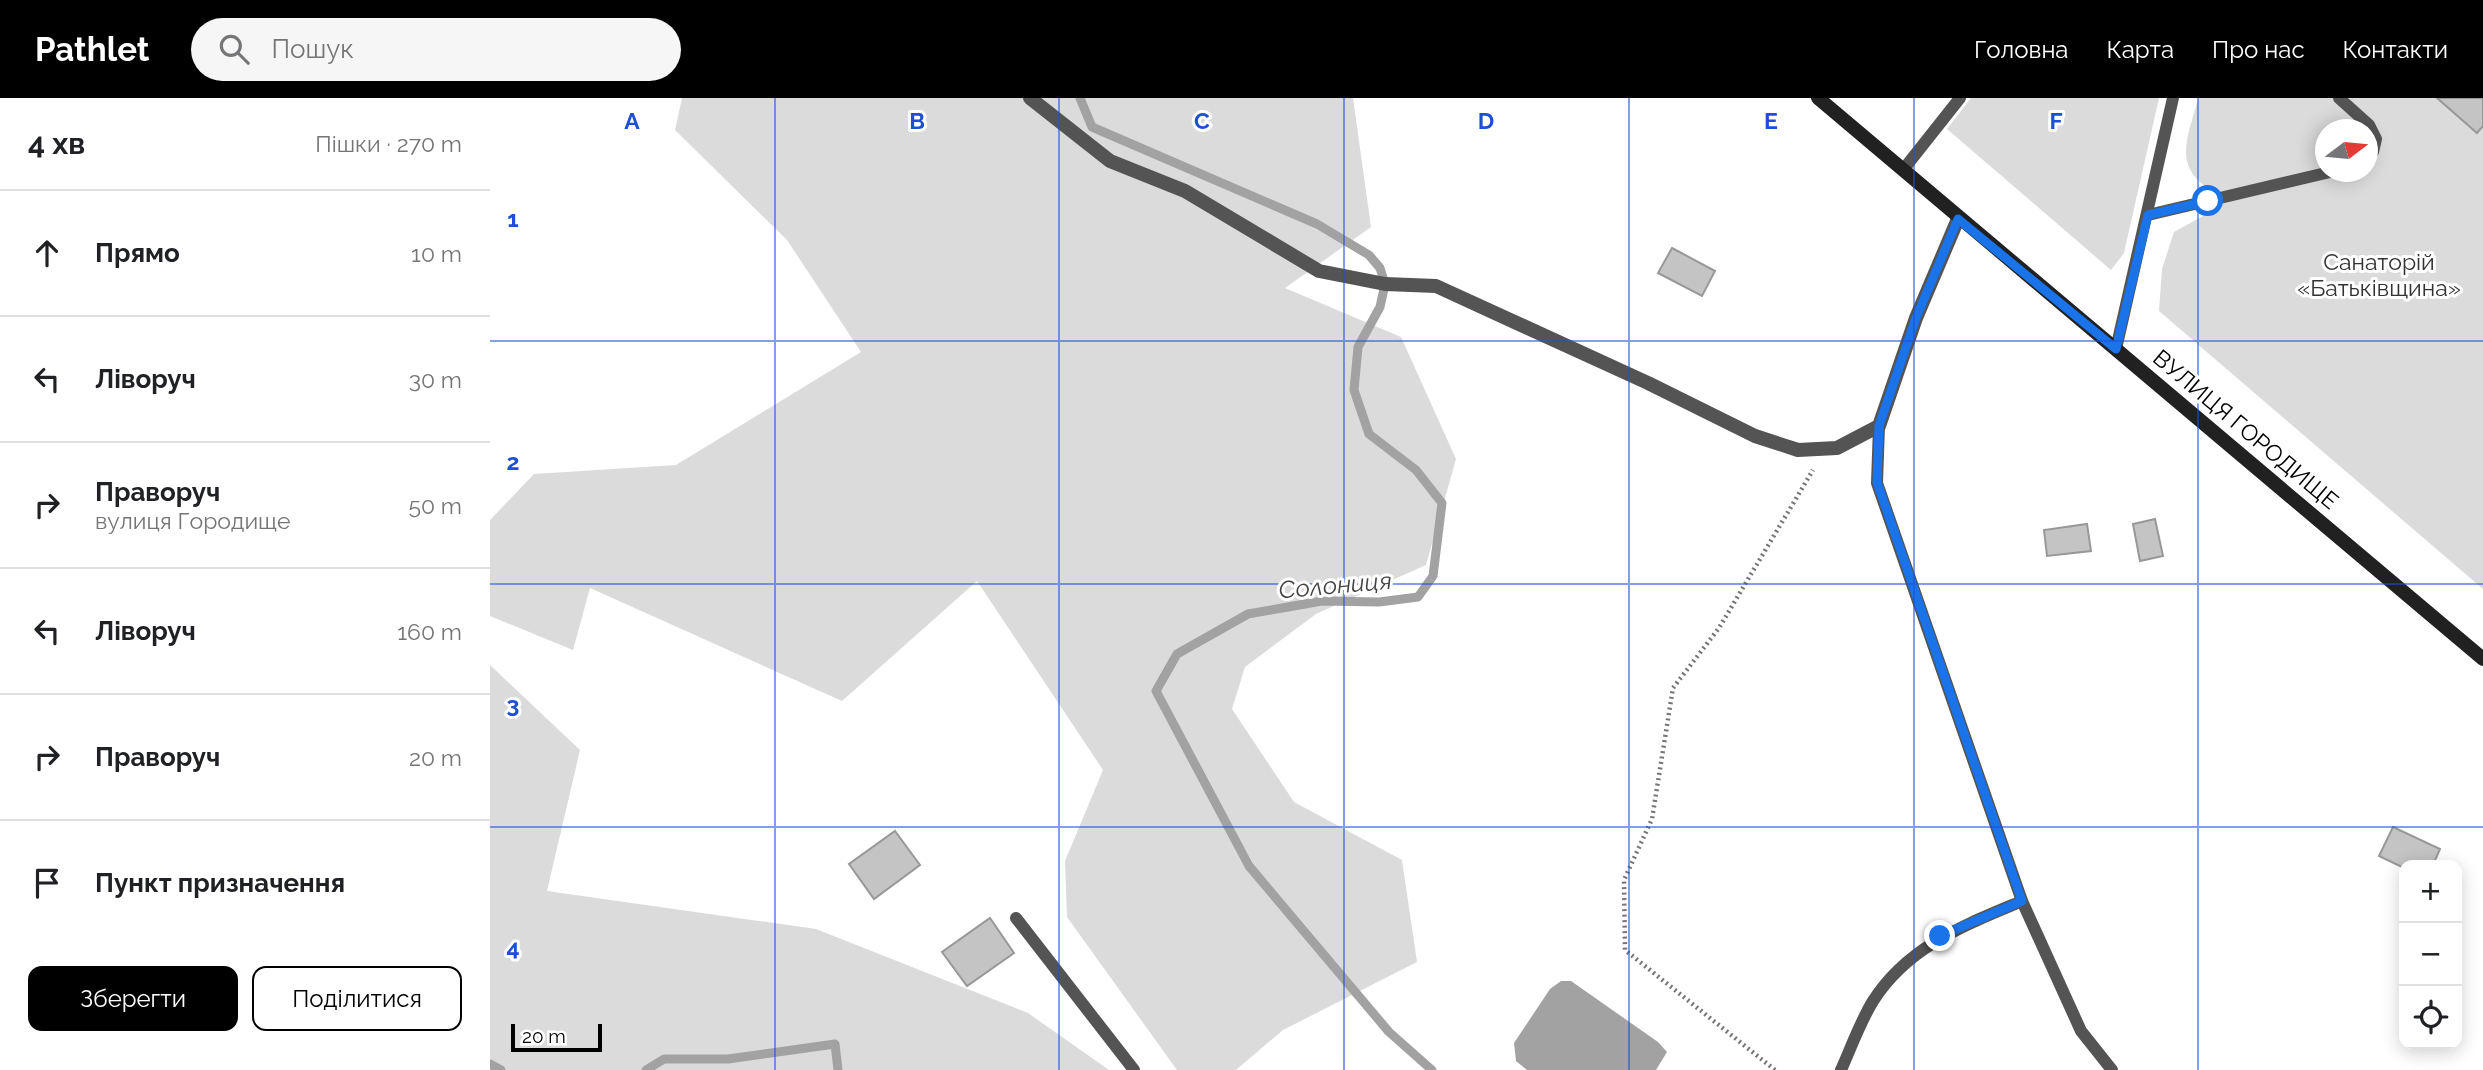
<!DOCTYPE html>
<html lang="uk">
<meta charset="utf-8">
<style>
:root{--surface:#fff;--page:#f6f6f6;--text:#202124;--muted:#757577;--line:#e0e0e0;--accent:#000}
body{margin:0;font-family:Raleway,sans-serif;background:var(--page);color:var(--text)}
.controls{position:absolute;right:21px;bottom:21px;display:grid;overflow:hidden;border-radius:14px;box-shadow:0 4px 18px #0003}
.controls button{width:63px;height:63px;display:grid;place-items:center;padding:0;border:0;border-bottom:2px solid var(--line);background:var(--surface);color:var(--text);font:35px sans-serif}
.compass{position:absolute;left:1825px;top:21px;width:63px;height:63px;border-radius:50%;background:var(--surface);box-shadow:0 4px 18px #0003;rotate:74deg}
.scale{position:absolute;left:21px;bottom:18px;width:91px;box-sizing:border-box;padding-left:7px;border:4px solid #000;border-top:0;font-size:19px;line-height:24px;white-space:nowrap;color:#000;-webkit-text-stroke:5px #fff;paint-order:stroke}
.stop{position:absolute;width:21px;height:21px;margin:-16px;border:5px solid #1a73e8;border-radius:50%;background:#fff}
.stop.end{background:#1a73e8;border-color:#fff;box-shadow:0 2px 7px #0008}
.list{margin:0;padding:0;list-style:none}
h2{display:flex;justify-content:space-between;align-items:center;height:91px;margin:0;padding:0 28px;font-size:30px}
h2 small{font-size:23px;font-weight:400;color:var(--muted)}
.list li{display:grid;grid-template-columns:46px 1fr auto;gap:21px;align-items:center;box-sizing:border-box;height:126px;padding:0 28px;border-top:2px solid var(--line)}
.list b{display:block;font-size:26px;white-space:nowrap}
.list p{margin:0;font-size:23px;white-space:nowrap;color:var(--muted)}
.list em{font-size:23px;font-style:normal;color:var(--muted)}
.actions{display:flex;gap:14px;padding:21px 28px}
.actions a{flex:1;padding:16px 0;border:2px solid var(--accent);border-radius:14px;text-align:center;font-size:24px;color:var(--accent)}
.actions .main{background:var(--accent);color:#fff}
.icon{flex:none;width:38px;height:38px;fill:none;stroke:currentColor;stroke-width:2;stroke-linecap:round;stroke-linejoin:round}
.map{position:relative;flex:none;width:1993px;height:972px;overflow:hidden}
header{display:flex;align-items:center;gap:42px;box-sizing:border-box;height:98px;padding:0 35px;background:var(--accent);color:#fff}
header strong{font-size:33px}
nav{display:flex;gap:38px;margin-inline-start:auto;font-size:24px}
.search{width:490px;height:63px;background:var(--page);display:flex;align-items:center;gap:18px;box-sizing:border-box;padding:0 24px;border-radius:38px;color:var(--muted);font-size:26px}
main{display:flex}
aside{flex:1;background:var(--surface)}
.map>svg:first-child{display:block}
</style>
<header>
<strong>Pathlet</strong>
<div class="search"><svg class="icon" aria-label="search" viewBox="0 0 24 24"><circle cx="10" cy="10" r="6"/><path d="M15 15l6 6"/></svg>Пошук</div>
<nav><a>Головна</a><a>Карта</a><a>Про нас</a><a>Контакти</a></nav>
</header>
<main>
<aside>
<h2>4 хв<small>Пішки · 270 m</small></h2>
<ul class="list">
<li><svg class="icon" aria-label="ahead" viewBox="0 0 24 24"><path d="M12 20V5M6 11l6-6 6 6"/></svg><div><b>Прямо</b></div><em>10 m</em></li>
<li><svg class="icon" aria-label="left" viewBox="0 0 24 24"><path d="M17 20v-9H6M10 6l-5 5 5 5"/></svg><div><b>Ліворуч</b></div><em>30 m</em></li>
<li><svg class="icon" aria-label="right" viewBox="0 0 24 24"><path d="M7 20v-9h11M14 6l5 5-5 5"/></svg><div><b>Праворуч</b><p>вулиця Городище</p></div><em>50 m</em></li>
<li><svg class="icon" aria-label="left" viewBox="0 0 24 24"><path d="M17 20v-9H6M10 6l-5 5 5 5"/></svg><div><b>Ліворуч</b></div><em>160 m</em></li>
<li><svg class="icon" aria-label="right" viewBox="0 0 24 24"><path d="M7 20v-9h11M14 6l5 5-5 5"/></svg><div><b>Праворуч</b></div><em>20 m</em></li>
<li><svg class="icon" aria-label="arrive" viewBox="0 0 24 24"><path d="M6 21V4h12l-3 4 3 4H6"/></svg><div><b>Пункт призначення</b></div></li>
</ul>
<div class="actions"><a class="main">Зберегти</a><a>Поділитися</a></div>
</aside>
<div class="map">
<svg width="1993" height="972" viewBox="0 0 1993 972">
<rect width="100%" height="100%" fill="#fff"/>
<g fill="#dbdbdb" fill-rule="evenodd">
<polygon points="192,0 863,0 881,129 795,190 911,239 966,361 936,467 826,516 755,569 742,611 804,704 912,762 927,864 793,932 746,972 687,972 577,819 575,763 613,672 487,483 352,603 100,490 83,552 0,518 0,422 44,376 186,367 371,254 297,142 185,32"/>
<polygon points="1481,0 1669,0 1634,155 1621,172 1457,31"/>
<path d="M1708 0H1993V491L1669 213 1672 171 1684 134 1720 114 1716 89C1682 65 1700 35 1708 0ZM1836 32H1878V74H1836Z"/>
<polygon points="0,567 90,652 57,793 326,831 538,915 619,972 0,972"/>
</g>
<polygon fill="#a2a2a2" points="1071,883 1081,883 1168,944 1177,954 1166,972 1037,972 1026,963 1024,945 1060,891"/>
<g fill="none" stroke-linecap="round" stroke-linejoin="round">
<g stroke="#a2a2a2" stroke-width="9">
<polyline points="590,0 602,29 827,126 879,157 890,170 895,186 890,209 868,249 864,292 879,336 926,372 952,405 943,478 928,499 889,504 832,503 758,516 687,556 666,593 759,768 899,934 942,972"/>
<polyline points="0,966 11,972"/>
<polyline points="156,972 174,961 238,961 345,946 348,972"/>
</g>
</g>
<g fill="#c4c4c4" stroke="#989898" stroke-width="2">
<polygon points="1947,0 1993,0 1993,28 1987,35"/>
<polygon points="1182,150 1225,173 1212,198 1168,175"/>
<polygon points="1665,421 1673,458 1650,463 1643,426"/>
<polygon points="1597,426 1601,453 1557,458 1554,432"/>
<polygon points="1903,729 1950,751 1943,767 1914,770 1889,758"/>
<polygon points="405,733 430,767 384,801 359,766"/>
<polygon points="500,820 524,855 477,888 452,854"/>
</g>
<g fill="none" stroke-linecap="round" stroke-linejoin="round">
<polyline stroke="#767676" stroke-width="4.5" stroke-dasharray="2 3.5" stroke-linecap="butt" points="1285,972 1135,852 1134,782 1162,721 1183,590 1229,530 1323,372"/>
<g stroke="#545454" stroke-width="12">
<polyline points="1849,0 1879,27 1886,41 1883,54 1878,58"/>
<polyline points="1413,72 1470,0"/>
<polyline points="1658,117 1840,74"/>
<polyline points="1626,251 1683,0"/>
<polyline points="1389,328 1387,385 1532,803 1591,933 1622,972"/>
<polyline points="526,820 644,972"/>
<path d="M1351 972C1361 950 1370 924 1383 903 1418 848 1475 827 1532 803"/>
</g>
<polyline stroke="#545454" stroke-width="14" points="540,0 620,63 695,93 829,173 895,186 946,188 1158,285 1265,338 1308,352 1347,350 1389,328 1426,220 1468,121"/>
<polyline stroke="#212121" stroke-width="14" points="1328,0 1993,561"/>
</g>
<g fill="none" stroke-linecap="round" stroke-linejoin="round">
<polyline stroke="#1a73e8" stroke-width="9" points="1450,838 1532,803 1387,384 1389,328 1426,220 1468,121 1626,251 1658,117 1718,103"/>
</g>
<path fill="none" stroke="#1d4ed8" stroke-width="2" stroke-opacity="0.55" d="M285 0V972M569 0V972M854 0V972M1139 0V972M1424 0V972M1708 0V972M0 243H1993M0 486H1993M0 729H1993"/>
<g text-anchor="middle" dominant-baseline="central" stroke-width="6" stroke-linejoin="round" paint-order="stroke">
<g font-size="23" fill="#323232" stroke="#fff">
<text x="1889" y="163">Санаторій<tspan x="1889" dy="26">«Батьківщина»</tspan></text>
</g>
<g font-size="23" fill="#000" stroke="#fff">
<text transform="translate(1756 331) rotate(40)">ВУЛИЦЯ ГОРОДИЩЕ</text>
</g>
<g font-size="24" font-style="italic" fill="#434343" stroke="#fff">
<text transform="translate(845 487) rotate(-5)">Солониця</text>
</g>
</g>
<g font-size="23" text-anchor="middle" font-weight="bold" fill="#1d4ed8" stroke="#fff" stroke-width="6" stroke-linejoin="round" paint-order="stroke">
<text x="142" y="31">A</text>
<text x="427" y="31">B</text>
<text x="712" y="31">C</text>
<text x="996" y="31">D</text>
<text x="1281" y="31">E</text>
<text x="1566" y="31">F</text>
<text x="23" y="129">1</text>
<text x="23" y="372">2</text>
<text x="23" y="615">3</text>
<text x="23" y="858">4</text>
</g>
</svg>
<div class="controls">
<button>+</button>
<button>−</button>
<button><svg class="icon" aria-label="locate" viewBox="0 0 24 24"><circle cx="12" cy="12" r="6"/><path d="M12 2v4M12 18v4M2 12h4M18 12h4"/></svg></button>
</div>
<svg class="compass" viewBox="-18 -18 36 36"><path d="M0-13l5 13h-10z" fill="#e53935"/><path d="M0 13l5-13h-10z" fill="#757577"/></svg>
<div class="scale">20 m</div>
<div class="stop" style="left:1718px;top:103px"></div>
<div class="stop end" style="left:1450px;top:838px"></div>
</div>
</main>
